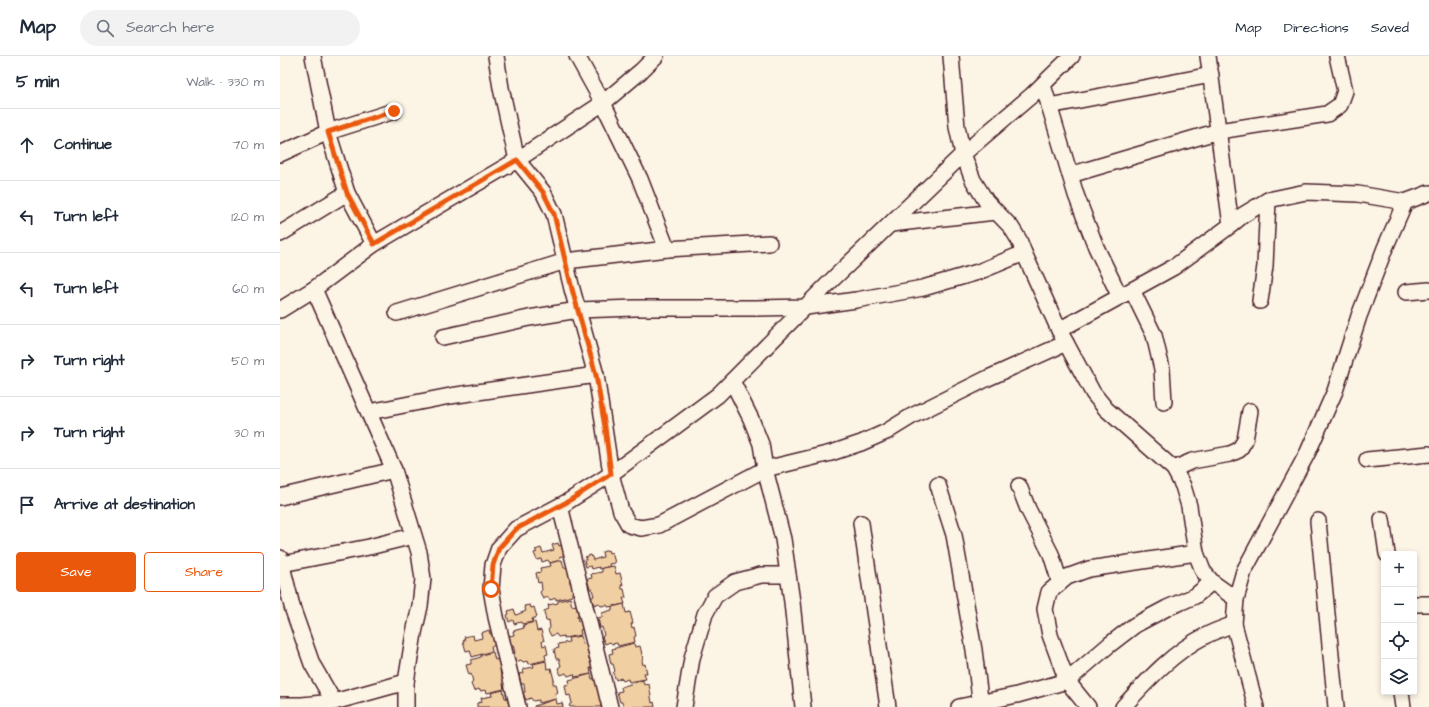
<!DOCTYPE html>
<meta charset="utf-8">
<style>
:root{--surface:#fff;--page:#f2f2f3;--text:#1f2937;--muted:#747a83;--line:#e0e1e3;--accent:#ea580c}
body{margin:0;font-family:"Architects Daughter",sans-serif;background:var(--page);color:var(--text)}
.controls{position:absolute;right:12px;bottom:12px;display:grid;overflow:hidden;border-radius:4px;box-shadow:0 2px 6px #0003}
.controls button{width:36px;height:36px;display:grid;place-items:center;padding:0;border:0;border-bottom:1px solid var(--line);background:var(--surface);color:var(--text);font:20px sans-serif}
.stop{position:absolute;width:12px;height:12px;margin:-9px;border:3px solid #ea580c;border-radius:50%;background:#fff}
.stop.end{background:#ea580c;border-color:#fff;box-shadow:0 1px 4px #0008}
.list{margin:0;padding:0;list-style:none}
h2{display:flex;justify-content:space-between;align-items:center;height:52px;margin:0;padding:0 16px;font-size:17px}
h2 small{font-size:13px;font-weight:400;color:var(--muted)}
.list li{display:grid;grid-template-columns:26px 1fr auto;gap:12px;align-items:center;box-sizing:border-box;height:72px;padding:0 16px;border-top:1px solid var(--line)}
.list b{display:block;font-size:15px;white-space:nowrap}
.list em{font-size:13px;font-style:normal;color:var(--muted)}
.actions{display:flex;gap:8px;padding:12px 16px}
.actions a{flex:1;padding:9px 0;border:1px solid var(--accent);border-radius:4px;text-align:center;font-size:14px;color:var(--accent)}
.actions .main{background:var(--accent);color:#fff}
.icon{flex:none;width:22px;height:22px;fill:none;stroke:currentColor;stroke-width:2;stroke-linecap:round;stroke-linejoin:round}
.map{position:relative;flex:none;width:1149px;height:651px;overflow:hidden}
header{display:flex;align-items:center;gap:24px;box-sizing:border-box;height:56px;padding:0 20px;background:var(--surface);border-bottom:1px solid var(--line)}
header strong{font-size:19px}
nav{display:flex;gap:22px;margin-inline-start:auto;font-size:14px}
.search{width:280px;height:36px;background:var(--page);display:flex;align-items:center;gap:10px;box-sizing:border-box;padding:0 14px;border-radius:22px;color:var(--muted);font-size:15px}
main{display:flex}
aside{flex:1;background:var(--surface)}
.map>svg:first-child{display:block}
</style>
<header>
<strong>Map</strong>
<div class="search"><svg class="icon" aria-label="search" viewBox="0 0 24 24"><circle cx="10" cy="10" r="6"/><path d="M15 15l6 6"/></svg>Search here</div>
<nav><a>Map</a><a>Directions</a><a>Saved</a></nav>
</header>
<main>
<aside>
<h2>5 min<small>Walk · 330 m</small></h2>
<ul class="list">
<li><svg class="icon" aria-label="ahead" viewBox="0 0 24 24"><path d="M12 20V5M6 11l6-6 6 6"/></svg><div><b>Continue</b></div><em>70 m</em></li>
<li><svg class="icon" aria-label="left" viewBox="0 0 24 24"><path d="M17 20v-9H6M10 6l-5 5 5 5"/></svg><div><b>Turn left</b></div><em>120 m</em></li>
<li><svg class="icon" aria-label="left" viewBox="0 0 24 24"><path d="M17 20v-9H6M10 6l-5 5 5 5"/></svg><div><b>Turn left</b></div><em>60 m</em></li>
<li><svg class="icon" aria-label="right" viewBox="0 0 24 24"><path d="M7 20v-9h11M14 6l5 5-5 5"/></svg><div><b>Turn right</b></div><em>50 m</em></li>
<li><svg class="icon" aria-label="right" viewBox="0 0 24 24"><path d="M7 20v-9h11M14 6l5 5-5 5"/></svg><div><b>Turn right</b></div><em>30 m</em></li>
<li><svg class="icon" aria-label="arrive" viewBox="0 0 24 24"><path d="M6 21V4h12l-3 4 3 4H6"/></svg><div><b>Arrive at destination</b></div></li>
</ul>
<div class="actions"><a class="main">Save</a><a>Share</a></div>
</aside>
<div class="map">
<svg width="1149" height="651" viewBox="0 0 1149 651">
<rect width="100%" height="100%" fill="#fcf5e5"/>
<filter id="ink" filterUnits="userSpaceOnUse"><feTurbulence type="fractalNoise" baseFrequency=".025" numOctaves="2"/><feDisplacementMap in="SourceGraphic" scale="8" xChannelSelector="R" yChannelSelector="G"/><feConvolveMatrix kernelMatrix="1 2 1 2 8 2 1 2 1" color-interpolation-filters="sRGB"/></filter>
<g filter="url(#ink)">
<g fill="#f0d0a2" stroke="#4a1f2b">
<polygon points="278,487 279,490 282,489 285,499 279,501 280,504 270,507 268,504 262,506 261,503 257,504 254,497 257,496 255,494 261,492 263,497 274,494 272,489"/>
<polygon points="328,494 329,497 332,496 335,507 329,508 330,510 320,513 319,511 312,513 311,510 306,511 304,504 306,504 305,501 311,499 313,504 323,501 322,496"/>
<polygon points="282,504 284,512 289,511 291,523 290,523 290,527 293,526 295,536 292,536 292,540 276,544 276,542 270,544 268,541 263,543 260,536 262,534 261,526 258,527 256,517 261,516 260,512 271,510 270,507"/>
<polygon points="334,510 336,518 340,517 343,529 341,529 342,533 344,533 346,542 343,542 345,548 328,551 327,549 321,550 319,547 314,549 311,542 314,540 312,533 310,533 307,523 312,522 311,518 322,516 322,512"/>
<polygon points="290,542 292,550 296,549 299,560 297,560 298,565 301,564 303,573 300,574 301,579 284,582 284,580 278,581 276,578 271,580 268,574 270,572 269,564 266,565 264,555 269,553 268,549 278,547 278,545"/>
<polygon points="344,548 346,557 350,556 353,567 351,568 352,572 354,571 356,580 354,581 355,586 338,590 337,587 332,588 330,586 325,588 322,581 324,579 322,571 320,572 318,562 322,561 322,557 332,554 332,551"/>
<polygon points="250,549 251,552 254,551 257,561 252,563 253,566 242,568 241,566 234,568 233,564 229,566 227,559 229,558 228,555 234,553 236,559 246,555 244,550"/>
<polygon points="255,566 257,575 261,574 264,585 262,585 263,590 266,589 268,598 265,599 266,604 249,608 248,605 243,606 241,604 236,606 233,599 235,597 233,589 231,590 229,580 234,579 233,575 244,572 243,569"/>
<polygon points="209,574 210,578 213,577 217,589 211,590 212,595 192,601 190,594 186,595 183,585 185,584 184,581 193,579 194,584 202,582 201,577"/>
<polygon points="301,580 303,588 307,587 309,599 308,599 309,603 311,602 313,612 310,612 311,618 295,621 294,618 288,620 286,617 281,619 278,612 281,610 279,603 276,603 274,593 279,592 278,588 289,586 288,582"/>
<polygon points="354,587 355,591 360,590 363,603 362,604 363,609 365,608 367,617 364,617 366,623 349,626 348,623 343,625 341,622 336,624 333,617 335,615 333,608 331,608 329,598 333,597 332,593"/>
<polygon points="213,596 215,604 219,603 222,614 220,615 221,619 223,618 225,627 223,628 224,633 207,637 206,634 200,635 199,633 194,635 191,628 193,626 191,618 189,619 186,609 191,608 191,604 201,601 201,599"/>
<polygon points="266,605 267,613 271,612 274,624 273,624 273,628 276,628 278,637 275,637 276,643 259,647 259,644 253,645 251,642 246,644 243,637 245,636 244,628 241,628 239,618 244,617 243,613 254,611 253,608"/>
<polygon points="311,618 312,623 317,622 319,640 322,639 324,648 321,648 321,651 290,651 289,649 292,647 290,639 287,640 285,629 290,628 289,624"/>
<polygon points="363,624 364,629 369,628 372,647 374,646 375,651 343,651 342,646 340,646 337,636 342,635 341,631"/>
<polygon points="223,634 225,642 229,642 232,651 197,651 197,647 202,646 201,642 212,640 211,637"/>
<polygon points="276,643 277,648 282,647 283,651 254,651 254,650"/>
</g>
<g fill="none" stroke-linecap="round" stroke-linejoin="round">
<g stroke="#4a1f2b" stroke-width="18">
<g id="minor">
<polyline points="33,0 48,76 67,137 94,188"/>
<polyline points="216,0 221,32 237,104 263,136 274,158 292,233 316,319 331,418 341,455 349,469 361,472 379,469 485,413 551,397 581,387 606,376 632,360 706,323 786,287"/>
<polyline points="297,0 323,47 360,123 387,193"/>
<polyline points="671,0 677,71 683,98 693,124 706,145 731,171 739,184 744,197 779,274 813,337 826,353 894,413 903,430 909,450 916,497 923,515 932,526 956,543"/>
<polyline points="763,29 796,139 816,191 840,241"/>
<polyline points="769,50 931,19"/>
<polyline points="0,98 48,76 114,55"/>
<polyline points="790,119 939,75 1047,58 1060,49 1065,35 1057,0"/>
<polyline points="611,168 715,156"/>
<polyline points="951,169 963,159 988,144 1026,136 1078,138 1125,146"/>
<polyline points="0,178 67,137"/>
<polyline points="34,233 114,414 139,496 143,523 140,550 134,577 126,626 126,651"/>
<polyline points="852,234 874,279 882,313 884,346"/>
<polyline points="1126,236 1149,234"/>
<polyline points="980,245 985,210 988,144"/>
<polyline points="0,254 34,233 94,188 237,104 323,47 361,15 376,0"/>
<polyline points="117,257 286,205 387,193 489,187"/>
<polyline points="779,274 894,211 951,169 928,0"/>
<polyline points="163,281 249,262 298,254 355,252 475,252 526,251 576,244 643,232 698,216 744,197"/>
<polyline points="452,325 471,363 481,388 485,413 503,483 512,546 523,651"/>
<polyline points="89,356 170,340 316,319"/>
<polyline points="1087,404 1149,398"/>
<polyline points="894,413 912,405 950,398 959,394 965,384 970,355"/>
<polyline points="658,429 674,479 694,594 701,651"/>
<polyline points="739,430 748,453 771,498 780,527"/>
<polyline points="0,441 114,414"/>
<polyline points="280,450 330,651"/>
<polyline points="1102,463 1107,498"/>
<polyline points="1038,465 1056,651"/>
<polyline points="581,467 608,651"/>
<polyline points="0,502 13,554 32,608 54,646"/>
<polyline points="2,508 89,491 133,480"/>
<polyline points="1134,548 1149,548"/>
<polyline points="1121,636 1123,651"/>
<polyline points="0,649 22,649 54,646 126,626"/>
<polyline points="238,651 216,561 211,533 213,509 219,492 236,473 287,446 331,418 438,339 555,221 683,98 752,39 792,0"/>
<polyline points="404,651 412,602 425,558 435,540 455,526 481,519 508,519"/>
<polyline points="679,651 737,639 787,625 829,589 855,569 887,552 915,540 932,526"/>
<polyline points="808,651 787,625 770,579 765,553 769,536 787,521 809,513 916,497"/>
<path d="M843 651C867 625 893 596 925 580 934 575 944 572 954 568"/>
<polyline points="976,651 954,568 956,543 964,515 1028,396 1055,335 1079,260 1105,192 1125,146 1149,137"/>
</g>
</g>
<use href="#minor" stroke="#fcf5e5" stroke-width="15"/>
</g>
</g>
<g fill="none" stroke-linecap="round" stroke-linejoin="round" filter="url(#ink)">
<polyline stroke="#ea580c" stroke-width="5" points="114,55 48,76 67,137 94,188 237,104 263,136 274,158 292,233 316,319 325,371 331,418 287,446 236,473 219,492 213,509 211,533"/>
</g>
</svg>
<div class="controls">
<button>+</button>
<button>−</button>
<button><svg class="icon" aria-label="locate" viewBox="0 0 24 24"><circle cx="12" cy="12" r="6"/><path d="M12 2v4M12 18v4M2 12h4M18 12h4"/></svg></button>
<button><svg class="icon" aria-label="layers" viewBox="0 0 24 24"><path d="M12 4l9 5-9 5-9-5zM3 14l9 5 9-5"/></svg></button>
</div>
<div class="stop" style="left:211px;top:533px"></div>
<div class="stop end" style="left:114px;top:55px"></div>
</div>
</main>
